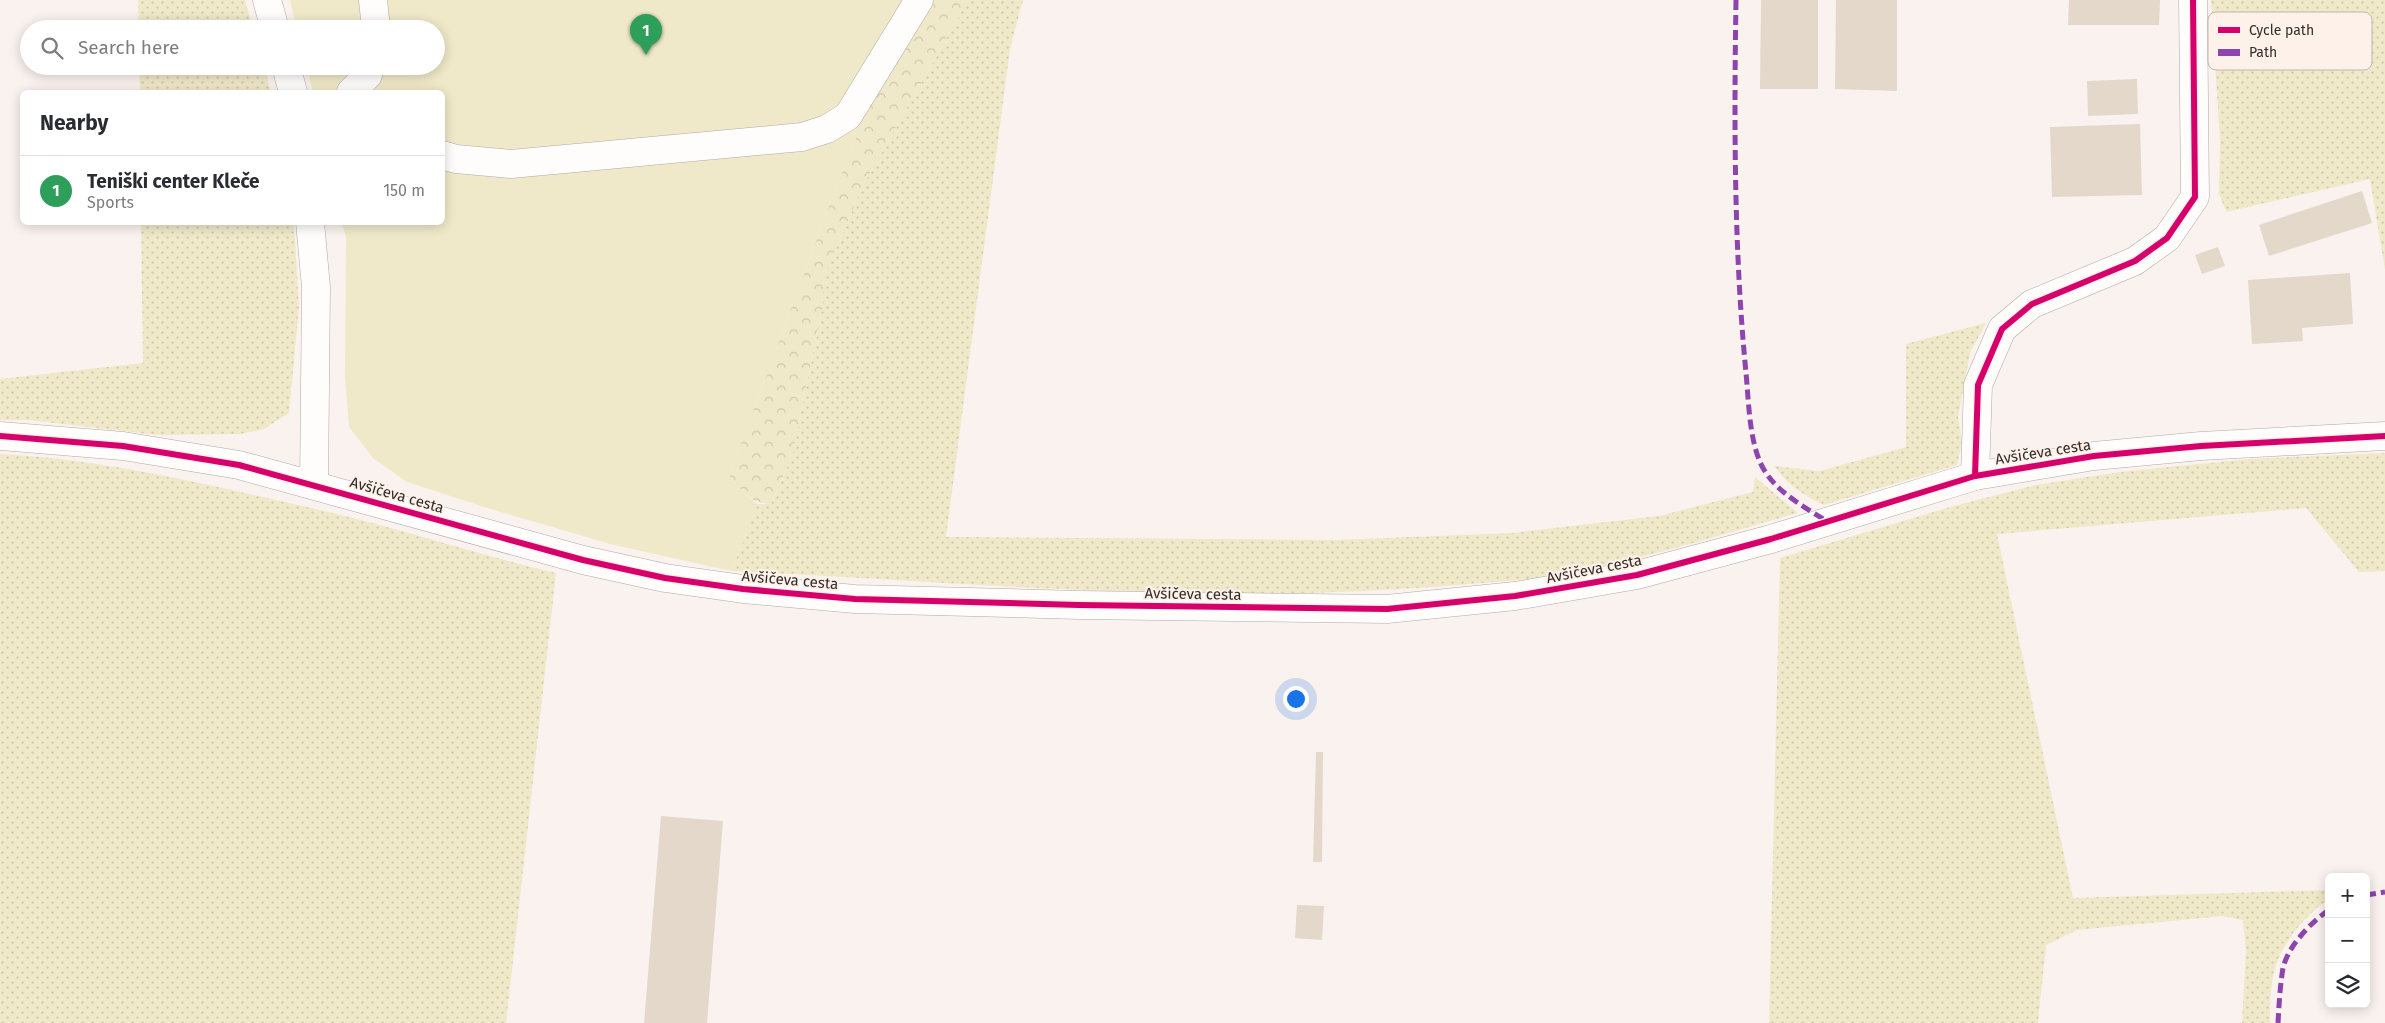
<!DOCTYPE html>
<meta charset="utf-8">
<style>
:root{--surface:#fff;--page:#f2f2f3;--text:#2b2b33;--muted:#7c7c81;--line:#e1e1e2;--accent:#78726f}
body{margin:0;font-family:"Fira Sans",sans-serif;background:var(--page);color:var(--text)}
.controls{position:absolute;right:15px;bottom:15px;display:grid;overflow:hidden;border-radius:8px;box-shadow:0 2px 12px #0003}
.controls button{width:45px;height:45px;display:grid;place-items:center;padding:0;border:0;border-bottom:1px solid var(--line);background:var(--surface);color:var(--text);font:25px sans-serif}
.you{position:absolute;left:1295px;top:698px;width:18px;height:18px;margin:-12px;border:4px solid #fff;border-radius:50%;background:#1a73e8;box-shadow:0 0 0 8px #1a73e833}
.badge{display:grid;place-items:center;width:32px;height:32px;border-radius:50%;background:var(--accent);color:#fff;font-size:16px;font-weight:700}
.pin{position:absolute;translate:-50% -41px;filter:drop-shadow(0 1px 2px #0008)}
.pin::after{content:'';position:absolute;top:26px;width:18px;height:15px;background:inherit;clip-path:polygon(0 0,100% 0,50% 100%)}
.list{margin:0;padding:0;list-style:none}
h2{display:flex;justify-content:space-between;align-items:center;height:65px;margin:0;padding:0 20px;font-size:21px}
h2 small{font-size:16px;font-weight:400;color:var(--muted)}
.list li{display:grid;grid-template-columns:32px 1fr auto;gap:15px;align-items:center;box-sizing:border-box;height:70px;padding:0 20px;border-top:1px solid var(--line)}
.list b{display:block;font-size:19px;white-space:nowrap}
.list p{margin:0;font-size:16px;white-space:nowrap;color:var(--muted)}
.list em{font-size:16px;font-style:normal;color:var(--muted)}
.icon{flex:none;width:28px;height:28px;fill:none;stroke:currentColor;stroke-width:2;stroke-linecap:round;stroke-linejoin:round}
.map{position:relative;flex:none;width:2385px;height:1023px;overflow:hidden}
.search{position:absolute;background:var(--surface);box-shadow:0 2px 12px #0003;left:20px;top:20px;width:425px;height:55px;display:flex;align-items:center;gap:12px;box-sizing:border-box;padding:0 18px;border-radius:28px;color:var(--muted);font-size:19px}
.panel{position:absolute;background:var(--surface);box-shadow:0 2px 12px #0003;left:20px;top:90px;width:425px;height:135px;border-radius:8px}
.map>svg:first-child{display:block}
</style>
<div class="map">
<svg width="2385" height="1023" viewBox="0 0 2385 1023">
<defs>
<pattern id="green-dots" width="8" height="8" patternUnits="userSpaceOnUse" patternTransform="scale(1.25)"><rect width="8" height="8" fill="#efe9c9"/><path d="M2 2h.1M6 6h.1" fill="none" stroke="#cdc8ad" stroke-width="1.8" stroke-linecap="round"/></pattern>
<pattern id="forest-crowns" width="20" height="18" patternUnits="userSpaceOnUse" patternTransform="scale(1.25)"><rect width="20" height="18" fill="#efe9c9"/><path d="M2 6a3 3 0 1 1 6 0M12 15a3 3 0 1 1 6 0" fill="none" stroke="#cdc8ad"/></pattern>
</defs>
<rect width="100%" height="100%" fill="#faf2ee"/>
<g fill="url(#green-dots)">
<polygon points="138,0 245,0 253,29 139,29"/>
<path d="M968 0H1023L1010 49 946 537 1336 540 1512 533 1659 516 1753 492 1755 477 1798 513C1712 537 1626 566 1536 578 1506 582 1475 583 1445 586 1207 605 969 583 731 571L758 504H771L792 456 822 309 824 277 863 185Z"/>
<polygon points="2211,0 2385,0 2385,270 2370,179 2226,212 2219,194 2220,140"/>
<polygon points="139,66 265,66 270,92 140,92"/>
<polygon points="141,223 294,223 299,307 289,413 264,429 241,434 158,435 28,420 0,420 0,379 143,363"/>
<path d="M1986 323 1970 353 1958 417 1962 442 1957 465 1824 505C1803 495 1788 485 1774 466L1820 471 1906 447V344Z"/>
<path d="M2385 453V571L2359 572 2306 508 1997 534 2073 898 2329 890V899C2307 914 2285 939 2276 965 2270 982 2270 1005 2270 1023H2242L2246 951 2243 920 2223 916 2077 930 2046 945 2038 1023H1769L1780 558 1950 507 2036 485 2120 472 2249 459Z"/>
<path d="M0 454C61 457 121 467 180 479 246 493 311 507 376 524 436 540 495 559 556 573L506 1023H0Z"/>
</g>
<path fill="url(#forest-crowns)" d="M930 0H968L863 185 824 277 822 309 792 456 771 504C750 504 743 491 729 476L835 190 878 83Z"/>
<polygon fill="#efe9c9" points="290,0 930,0 878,83 835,190 729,476 746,495 758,504 731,571 610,544 484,507 407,482 373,458 349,427 345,378 346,237 342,223 442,222 442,92 313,92 306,66 436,66 436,29 297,29"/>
<g fill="#e3d8ca">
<polygon points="1761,0 1818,0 1818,89 1760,89"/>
<polygon points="1836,0 1897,0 1897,91 1835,89"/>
<polygon points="2069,0 2160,0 2159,25 2068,25"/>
<polygon points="2137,79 2138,114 2088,116 2087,81"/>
<polygon points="2140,124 2142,195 2052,197 2050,127"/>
<polygon points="2362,191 2372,223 2269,256 2259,225"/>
<polygon points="2218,247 2225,266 2202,274 2195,255"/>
<polygon points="2350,273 2353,324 2302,328 2303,341 2252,344 2248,280"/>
<polygon points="1316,752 1323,752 1322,862 1313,862"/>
<polygon points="661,816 723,821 707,1023 644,1023"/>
<polygon points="1297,905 1324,906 1322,940 1295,938"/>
</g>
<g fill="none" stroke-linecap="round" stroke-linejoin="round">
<g stroke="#afa9a6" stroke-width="29">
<g id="minor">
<polyline points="267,0 275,29"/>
<polyline points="373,0 376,29"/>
<polyline points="286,66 293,92"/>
<polyline points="351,92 368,75 370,66"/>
<polyline points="442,155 456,159 511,164 802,137 827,129 848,116 919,0"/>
<polyline points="310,222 316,287 314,485"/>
<polyline points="0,436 123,446 239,465 583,560 665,578 743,589 855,599 1079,605 1387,609 1515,596 1637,575 1771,539 1975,476 2094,456 2201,446 2385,436"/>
<polyline points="1975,476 1978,385 2002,329 2032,304 2135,261 2167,238 2195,197 2193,0"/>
</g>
</g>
<use href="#minor" stroke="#fefdfc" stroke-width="28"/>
<g stroke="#8e44ad" stroke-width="5" stroke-dasharray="10 5" stroke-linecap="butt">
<path d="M1736 0C1734 124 1734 250 1746 373 1749 403 1749 448 1766 473 1780 494 1806 508 1828 522"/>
<polyline points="2366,895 2385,892"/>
<path d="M2278 1023C2279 1005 2280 986 2283 968 2288 946 2311 922 2329 910"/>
</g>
<g stroke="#fef1ea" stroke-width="9">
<g id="cycleway">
<polyline points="0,436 123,446 239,465 583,560 665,578 743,589 855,599 1079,605 1387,609 1515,596 1637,575 1771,539 1975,476 2094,456 2201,446 2385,436"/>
<polyline points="1975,476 1978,385 2002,329 2032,304 2135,261 2167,238 2195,197 2193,0"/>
</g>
</g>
<use href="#cycleway" stroke="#d6006c" stroke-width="6"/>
</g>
<g text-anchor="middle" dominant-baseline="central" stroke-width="4" stroke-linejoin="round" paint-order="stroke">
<g font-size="15" fill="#322d2b" stroke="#fef1ea">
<text transform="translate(2043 452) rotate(-9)">Avšičeva cesta</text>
<text transform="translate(397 495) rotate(16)">Avšičeva cesta</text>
<text transform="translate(1594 569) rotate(-11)">Avšičeva cesta</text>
<text transform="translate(790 580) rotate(5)">Avšičeva cesta</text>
<text transform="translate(1193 594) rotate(1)">Avšičeva cesta</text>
</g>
</g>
<rect x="2208" y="12" width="164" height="58" rx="8" fill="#fef1ea" stroke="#c1b6b1" stroke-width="1"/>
<rect x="2218" y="27" width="22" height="6" fill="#d6006c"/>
<rect x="2218" y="49" width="22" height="7" fill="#8e44ad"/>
<g font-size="14" fill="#322d2b">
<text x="2249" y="35">Cycle path</text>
<text x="2249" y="57">Path</text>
</g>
</svg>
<div class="controls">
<button>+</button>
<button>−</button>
<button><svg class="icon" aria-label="layers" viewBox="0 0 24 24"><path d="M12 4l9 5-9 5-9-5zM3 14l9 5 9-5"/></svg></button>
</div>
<div class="you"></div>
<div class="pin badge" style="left:646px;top:55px;background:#2e9e5b">1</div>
<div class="search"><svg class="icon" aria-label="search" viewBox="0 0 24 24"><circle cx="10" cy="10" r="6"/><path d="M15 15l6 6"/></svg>Search here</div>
<section class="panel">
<h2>Nearby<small></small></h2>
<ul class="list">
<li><span class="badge" style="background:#2e9e5b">1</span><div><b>Teniški center Kleče</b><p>Sports</p></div><em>150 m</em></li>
</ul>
</section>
</div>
